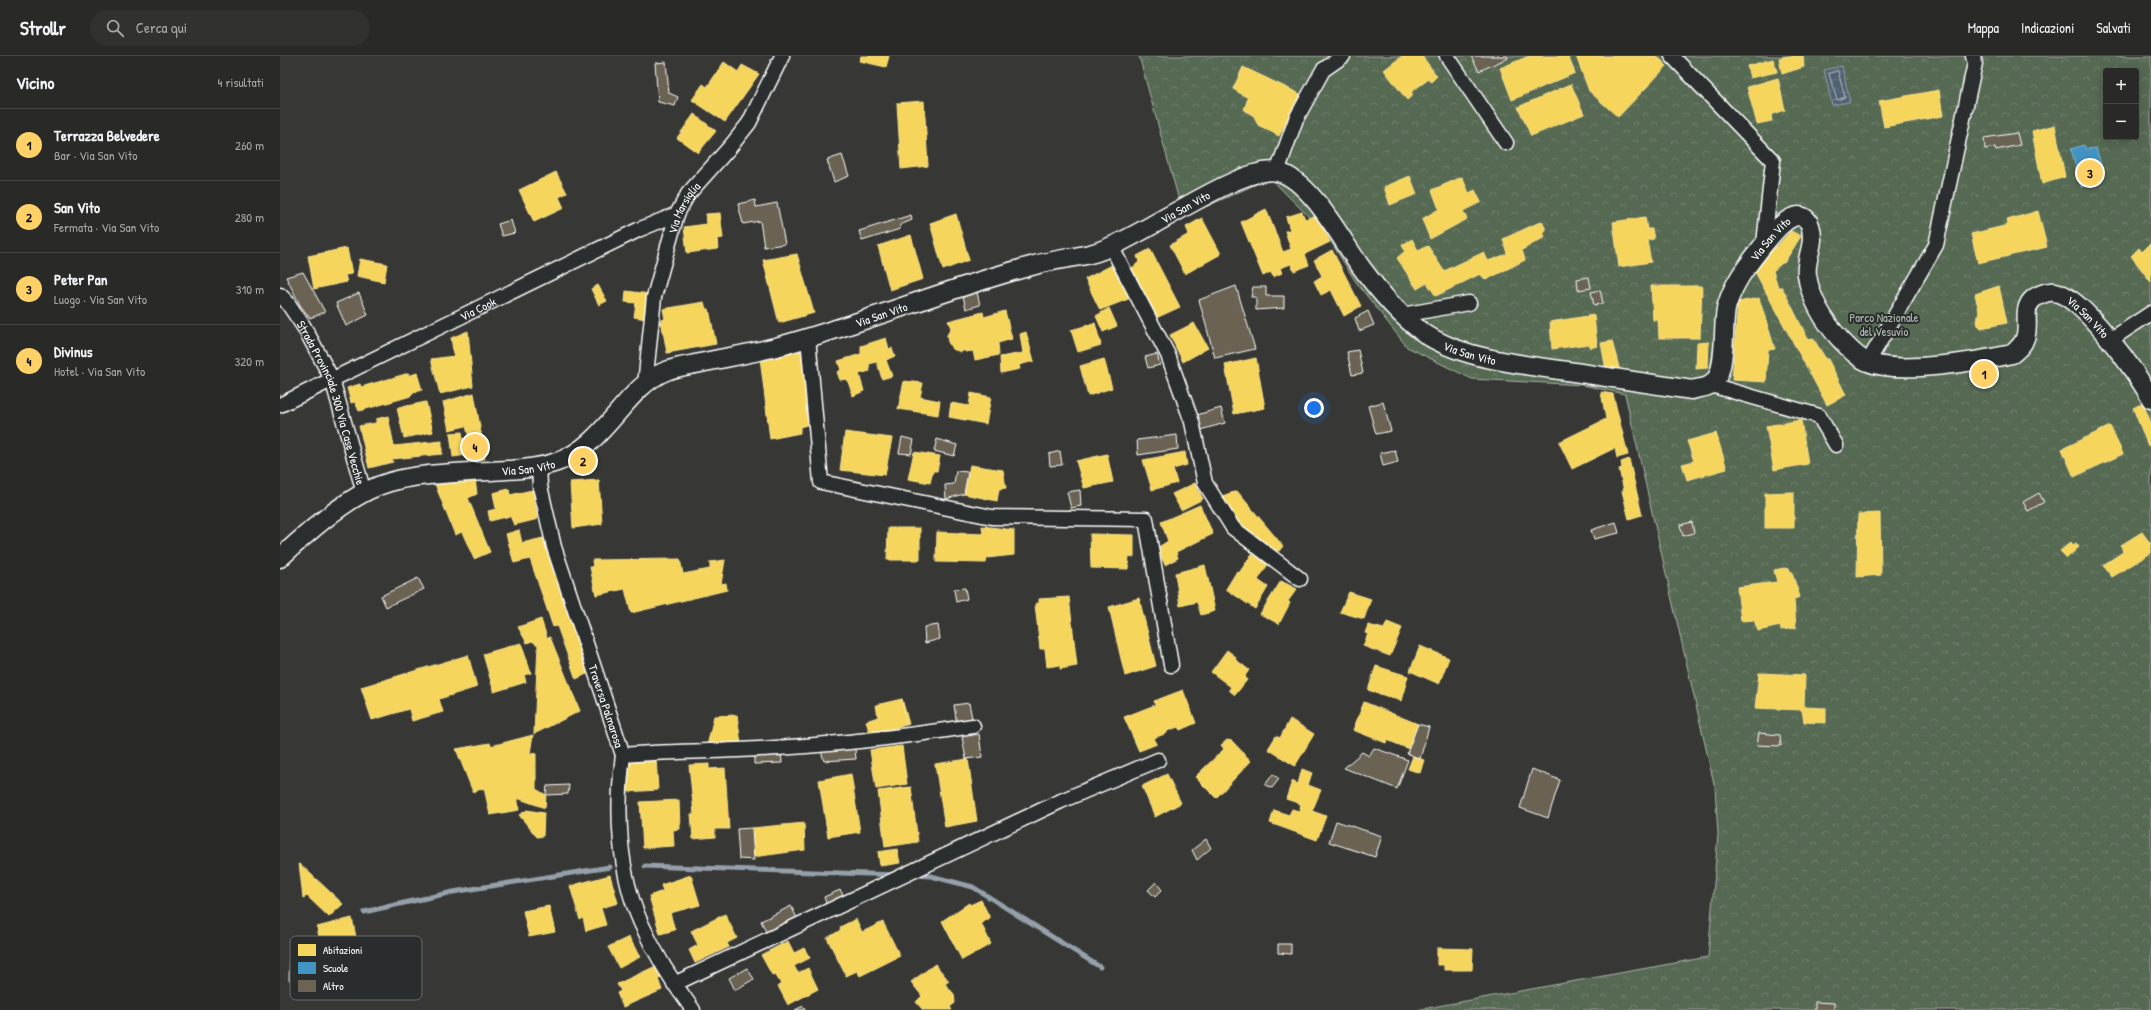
<!DOCTYPE html>
<html lang="it">
<meta charset="utf-8">
<style>
:root{--surface:#292a28;--page:#313230;--text:#f1f3f6;--muted:#a5a7a8;--line:#454645;--accent:#ffd166}
body{margin:0;font-family:"Patrick Hand",sans-serif;background:var(--page);color:var(--text)}
.controls{position:absolute;right:12px;top:12px;display:grid;overflow:hidden;border-radius:4px;box-shadow:0 2px 10px #0003}
.controls button{width:36px;height:36px;display:grid;place-items:center;padding:0;border:0;border-bottom:1px solid var(--line);background:var(--surface);color:var(--text);font:20px sans-serif}
.you{position:absolute;left:1034px;top:352px;width:14px;height:14px;margin:-10px;border:3px solid #fff;border-radius:50%;background:#1a73e8;box-shadow:0 0 0 6px #1a73e833}
.badge{display:grid;place-items:center;width:26px;height:26px;border-radius:50%;background:var(--accent);color:#111;font-size:13px;font-weight:700}
.pin{position:absolute;translate:-50% -50%;border:2px solid #fff;box-shadow:0 1px 4px #0006}
.list{margin:0;padding:0;list-style:none}
h2{display:flex;justify-content:space-between;align-items:center;height:52px;margin:0;padding:0 16px;font-size:17px}
h2 small{font-size:13px;font-weight:400;color:var(--muted)}
.list li{display:grid;grid-template-columns:26px 1fr auto;gap:12px;align-items:center;box-sizing:border-box;height:72px;padding:0 16px;border-top:1px solid var(--line)}
.list b{display:block;font-size:15px;white-space:nowrap}
.list p{margin:0;font-size:13px;white-space:nowrap;color:var(--muted)}
.list em{font-size:13px;font-style:normal;color:var(--muted)}
.icon{flex:none;width:22px;height:22px;fill:none;stroke:currentColor;stroke-width:2;stroke-linecap:round;stroke-linejoin:round}
.map{position:relative;flex:none;width:1871px;height:954px;overflow:hidden}
header{display:flex;align-items:center;gap:24px;box-sizing:border-box;height:56px;padding:0 20px;background:var(--surface);border-bottom:1px solid var(--line)}
header strong{font-size:19px}
nav{display:flex;gap:22px;margin-inline-start:auto;font-size:14px}
.search{width:280px;height:36px;background:var(--page);display:flex;align-items:center;gap:10px;box-sizing:border-box;padding:0 14px;border-radius:22px;color:var(--muted);font-size:15px}
main{display:flex}
aside{flex:1;background:var(--surface)}
.map>svg:first-child{display:block}
</style>
<header>
<strong>Strollr</strong>
<div class="search"><svg class="icon" aria-label="search" viewBox="0 0 24 24"><circle cx="10" cy="10" r="6"/><path d="M15 15l6 6"/></svg>Cerca qui</div>
<nav><a>Mappa</a><a>Indicazioni</a><a>Salvati</a></nav>
</header>
<main>
<aside>
<h2>Vicino<small>4 risultati</small></h2>
<ul class="list">
<li><span class="badge">1</span><div><b>Terrazza Belvedere</b><p>Bar · Via San Vito</p></div><em>260 m</em></li>
<li><span class="badge">2</span><div><b>San Vito</b><p>Fermata · Via San Vito</p></div><em>280 m</em></li>
<li><span class="badge">3</span><div><b>Peter Pan</b><p>Luogo · Via San Vito</p></div><em>310 m</em></li>
<li><span class="badge">4</span><div><b>Divinus</b><p>Hotel · Via San Vito</p></div><em>320 m</em></li>
</ul>
</aside>
<div class="map">
<svg width="1871" height="954" viewBox="0 0 1871 954">
<defs>
<pattern id="park-crowns" width="20" height="18" patternUnits="userSpaceOnUse"><rect width="20" height="18" fill="#566953"/><path d="M2 6a3 3 0 1 1 6 0M12 15a3 3 0 1 1 6 0" fill="none" stroke="#6f806d"/></pattern>
<pattern id="water-waves" width="16" height="10" patternUnits="userSpaceOnUse"><rect width="16" height="10" fill="#4f6171"/><path d="M0 5q4-4 8 0t8 0" fill="none" stroke="#697986"/></pattern>
</defs>
<rect width="100%" height="100%" fill="#373835"/>
<filter id="ink" filterUnits="userSpaceOnUse"><feTurbulence type="fractalNoise" baseFrequency=".025" numOctaves="2"/><feDisplacementMap in="SourceGraphic" scale="8" xChannelSelector="R" yChannelSelector="G"/><feConvolveMatrix kernelMatrix="1 2 1 2 8 2 1 2 1" color-interpolation-filters="sRGB"/></filter>
<g filter="url(#ink)">
<path fill="url(#park-crowns)" stroke="#aab4a9" fill-rule="evenodd" d="M859 0H1871V954H1136L1428 901 1438 778 1435 732 1345 338 1303 329 1192 323 1127 291 1076 226 1046 178 990 122 894 165 900 148ZM1826 15H1856V81H1826Z"/>
<polygon fill="url(#water-waves)" stroke="#95a0aa" points="1562,10 1570,46 1552,49 1544,14"/>
<g fill="#f6d55c" stroke="#f9e28d">
<polygon points="581,0 609,0 606,11 579,5"/>
<polygon points="1122,0 1142,0 1157,20 1151,26 1149,23 1131,36 1133,39 1127,44 1104,14"/>
<polygon points="1249,0 1288,0 1295,17 1232,44 1220,12"/>
<polygon points="1296,0 1377,0 1387,10 1338,61 1309,35"/>
<polygon points="1508,0 1523,0 1524,11 1502,18 1499,2"/>
<polygon points="1493,3 1497,16 1470,22 1467,10"/>
<polygon points="444,6 458,16 462,9 479,18 445,66 412,44 423,28 427,31"/>
<polygon points="963,11 1020,38 999,80 978,69 974,60 964,54 968,42 953,33"/>
<polygon points="1498,22 1505,54 1491,59 1492,65 1477,68 1467,31"/>
<polygon points="1291,28 1304,58 1251,80 1238,51"/>
<polygon points="1659,34 1663,60 1604,71 1599,45"/>
<polygon points="644,45 648,110 621,113 617,47"/>
<polygon points="414,58 436,75 418,97 397,82"/>
<polygon points="1775,69 1785,121 1762,128 1752,75"/>
<polygon points="276,116 287,137 279,141 284,152 254,166 239,134"/>
<polygon points="1130,120 1137,138 1110,149 1104,131"/>
<polygon points="1182,121 1189,137 1195,134 1201,146 1183,155 1187,163 1150,183 1142,163 1159,153 1152,134"/>
<polygon points="986,153 1003,196 1011,193 1005,175 1010,174 1006,161 1022,156 1025,163 1037,159 1050,186 1025,198 1029,209 1014,215 1011,208 1000,212 1002,217 993,221 991,216 983,220 961,166"/>
<polygon points="1758,155 1767,191 1698,207 1691,178 1728,169 1727,164"/>
<polygon points="440,157 443,182 437,183 438,193 407,197 404,171 427,168 426,158"/>
<polygon points="676,158 689,204 663,214 650,167"/>
<polygon points="1365,161 1367,173 1372,173 1374,183 1367,184 1371,206 1339,211 1333,166"/>
<polygon points="922,162 941,198 905,218 890,189 909,178 906,171"/>
<polygon points="1262,165 1266,174 1263,176 1265,181 1242,194 1245,204 1206,224 1200,218 1156,240 1147,227 1137,233 1117,202 1125,195 1122,189 1132,183 1138,194 1148,190 1164,215 1204,196 1208,205 1227,198 1223,183"/>
<polygon points="1511,175 1521,180 1504,207 1502,207 1493,215 1498,231 1502,231 1528,283 1533,282 1546,303 1548,303 1566,339 1547,349 1474,214"/>
<polygon points="631,179 643,223 610,234 598,190"/>
<polygon points="1871,187 1871,226 1851,200 1859,192 1862,196"/>
<polygon points="67,192 72,218 65,219 67,226 34,233 28,200"/>
<polygon points="870,193 900,251 876,262 851,213 859,206 857,200"/>
<polygon points="1052,194 1081,250 1064,260 1051,234 1041,239 1034,225 1042,220 1034,204"/>
<polygon points="517,198 534,257 499,267 483,204"/>
<polygon points="80,203 107,208 104,226 77,220"/>
<polygon points="834,208 851,242 820,254 805,223"/>
<polygon points="318,229 327,245 319,249 311,233"/>
<polygon points="1371,230 1422,230 1420,282 1379,282 1378,264 1373,264"/>
<polygon points="1719,230 1727,267 1701,272 1697,268 1698,260 1700,260 1695,238"/>
<polygon points="346,235 370,238 366,263 354,261 356,247 345,246"/>
<polygon points="1479,242 1495,293 1488,294 1486,326 1452,324 1458,246"/>
<polygon points="424,246 426,253 429,253 436,288 387,297 381,264 385,263 383,253"/>
<polygon points="829,252 837,270 823,276 816,260"/>
<polygon points="725,255 732,283 718,287 719,299 695,304 693,295 685,296 685,294 681,296 672,293 668,286 667,279 671,272 668,265 703,256 704,261"/>
<polygon points="1314,259 1317,290 1310,292 1309,288 1272,293 1270,266"/>
<polygon points="815,267 821,289 798,296 791,274"/>
<polygon points="914,267 928,292 903,306 890,279"/>
<polygon points="188,275 193,330 160,338 151,303 174,300 171,282"/>
<polygon points="746,276 754,305 739,309 740,313 721,317 720,301 743,297 740,278"/>
<polygon points="606,282 609,293 612,292 615,300 606,304 612,320 602,323 597,306 589,308 590,315 579,318 584,335 573,340 567,323 560,324 557,316 561,314 558,305 581,298 581,290"/>
<polygon points="1332,285 1340,315 1326,314 1321,287"/>
<polygon points="1429,286 1428,312 1416,313 1417,287"/>
<polygon points="523,292 533,367 520,371 520,377 490,383 480,302"/>
<polygon points="976,302 985,352 954,358 945,309"/>
<polygon points="824,303 832,332 808,340 800,310"/>
<polygon points="129,317 128,320 137,317 142,334 132,337 131,340 79,355 75,346 71,347 67,332 80,328 81,331"/>
<polygon points="624,325 643,327 640,341 660,345 658,359 618,353"/>
<polygon points="1321,336 1333,338 1348,399 1337,402 1335,392 1292,413 1279,386 1326,363"/>
<polygon points="194,337 201,377 188,378 186,370 169,374 163,346"/>
<polygon points="691,337 711,341 706,368 669,361 671,347 689,350"/>
<polygon points="146,346 153,376 124,382 117,352"/>
<polygon points="1863,347 1871,367 1871,388 1868,390 1853,352"/>
<polygon points="108,360 114,390 162,385 162,398 112,403 113,406 89,412 79,370 96,367 96,363"/>
<polygon points="1521,364 1528,408 1494,414 1486,370"/>
<polygon points="1830,370 1843,398 1794,421 1782,393"/>
<polygon points="182,376 183,383 186,383 187,399 173,401 170,377"/>
<polygon points="565,376 612,382 605,419 560,414"/>
<polygon points="201,377 205,403 187,406 186,383 188,383 188,378"/>
<polygon points="1436,377 1447,413 1407,424 1402,408 1414,405 1407,385"/>
<polygon points="634,396 660,400 657,415 653,415 650,427 628,423"/>
<polygon points="905,396 907,409 893,413 897,427 872,434 863,404"/>
<polygon points="827,398 833,426 804,432 796,405"/>
<polygon points="1349,403 1362,459 1349,463 1342,435 1344,435 1339,413 1342,412 1341,406"/>
<polygon points="690,409 723,414 726,432 719,433 717,445 684,438"/>
<polygon points="195,423 197,438 188,442 210,496 194,503 182,476 175,479 155,428"/>
<polygon points="319,424 322,468 293,472 290,426"/>
<polygon points="915,427 923,443 901,454 892,438"/>
<polygon points="229,433 230,439 252,434 258,463 234,469 230,460 210,465 208,455 216,453 213,437"/>
<polygon points="957,435 1003,490 999,495 983,492 964,476 939,441"/>
<polygon points="1514,436 1514,472 1485,472 1485,437"/>
<polygon points="920,449 933,478 896,496 898,502 885,509 877,492 888,485 881,466"/>
<polygon points="1600,457 1601,519 1577,521 1578,458"/>
<polygon points="702,470 734,474 734,499 707,502 706,507 656,506 657,476 703,478"/>
<polygon points="608,472 640,472 640,504 607,504"/>
<polygon points="239,474 242,487 263,482 311,616 296,623 277,570 273,571 250,503 234,507 226,478"/>
<polygon points="1862,476 1871,488 1871,497 1832,521 1823,509 1843,496 1841,489"/>
<polygon points="810,478 854,479 854,501 849,500 848,513 811,512"/>
<polygon points="1791,486 1793,489 1796,487 1799,491 1787,502 1780,495"/>
<polygon points="972,498 988,508 978,524 988,531 975,553 946,533 957,515 959,517"/>
<polygon points="400,503 403,518 430,513 430,506 445,504 441,528 446,527 447,534 351,557 345,533 316,539 310,511 313,511 312,504"/>
<polygon points="925,509 935,555 921,559 917,546 900,550 895,517"/>
<polygon points="1504,512 1509,513 1512,517 1520,541 1514,543 1516,572 1501,574 1500,570 1478,575 1474,564 1461,565 1457,531 1497,526 1494,514"/>
<polygon points="1001,525 1017,533 1008,545 1010,547 999,568 980,558"/>
<polygon points="1069,536 1091,543 1084,563 1060,556"/>
<polygon points="789,541 797,610 780,613 780,609 767,611 765,593 760,593 755,548 759,547 759,543"/>
<polygon points="859,542 876,610 845,620 829,551"/>
<polygon points="261,563 267,582 270,581 300,655 254,678 258,589 252,585 247,587 238,571"/>
<polygon points="1107,566 1122,572 1110,600 1083,590 1088,578 1085,577 1088,569 1104,573"/>
<polygon points="241,587 251,617 244,619 246,626 214,636 203,598"/>
<polygon points="1140,590 1169,602 1159,628 1130,615"/>
<polygon points="947,594 956,601 955,603 969,614 965,620 967,624 955,639 949,634 951,631 931,616"/>
<polygon points="188,599 197,631 159,643 163,656 132,665 129,653 92,664 81,631"/>
<polygon points="1096,610 1128,620 1121,645 1088,634"/>
<polygon points="1479,617 1525,619 1524,651 1546,652 1546,667 1524,666 1522,654 1475,652"/>
<polygon points="903,634 916,667 900,674 898,671 887,675 887,677 874,682 877,688 859,695 844,661 875,649 874,645"/>
<polygon points="622,643 626,669 590,678 586,665 598,661 596,649"/>
<polygon points="622,643 629,668 626,669"/>
<polygon points="1084,646 1138,668 1129,693 1107,684 1106,687 1073,674"/>
<polygon points="457,659 461,688 427,690 434,660"/>
<polygon points="1010,663 1034,678 1015,710 988,693 996,680 1000,682"/>
<polygon points="253,679 250,697 256,698 256,733 266,739 265,752 237,742 239,754 210,759 204,732 193,736 176,693 210,687 211,690"/>
<polygon points="947,684 952,685 971,705 936,742 915,721 944,693 941,689"/>
<polygon points="622,690 627,728 596,733 590,694"/>
<polygon points="1133,700 1144,704 1140,717 1128,713"/>
<polygon points="376,702 378,734 346,736 345,704"/>
<polygon points="688,703 697,765 665,771 655,708"/>
<polygon points="429,708 429,713 445,712 449,773 435,773 435,781 413,783 411,758 414,758 409,709"/>
<polygon points="1022,713 1032,717 1028,729 1041,734 1032,755 1046,760 1037,784 990,767 994,754 1009,759 1012,753 1019,755 1021,748 1006,743 1012,725 1018,728"/>
<polygon points="571,718 580,776 548,781 539,724"/>
<polygon points="887,718 901,747 875,761 862,730"/>
<polygon points="631,731 638,786 605,791 598,735"/>
<polygon points="399,744 400,773 393,774 394,790 363,792 360,746"/>
<polygon points="247,754 264,757 263,780 257,781 239,759"/>
<polygon points="524,767 525,794 473,801 472,772"/>
<polygon points="617,793 620,807 600,810 598,796"/>
<polygon points="19,807 63,848 49,861 27,840 23,842"/>
<polygon points="330,819 338,847 321,852 326,869 306,875 303,862 300,864 290,830"/>
<polygon points="411,819 420,849 390,857 395,874 380,878 369,840 383,835 381,829"/>
<polygon points="701,844 710,862 701,867 711,888 682,904 662,865 689,847 690,849"/>
<polygon points="269,850 275,876 249,881 243,855"/>
<polygon points="445,858 457,882 447,887 449,891 415,907 409,894 418,889 411,875"/>
<polygon points="72,862 76,881 63,884 68,909 40,916 35,892 41,891 37,871"/>
<polygon points="576,863 582,876 603,866 620,900 580,920 577,915 566,920 547,882 561,874 560,871"/>
<polygon points="349,881 360,901 339,912 328,891"/>
<polygon points="508,885 514,897 524,892 530,902 514,910 518,917 528,912 538,933 508,949 498,930 501,928 495,918 492,919 481,899"/>
<polygon points="1157,892 1193,893 1192,914 1164,914 1164,909 1157,909"/>
<polygon points="655,908 669,925 665,928 674,938 675,947 670,951 672,954 643,954 636,946 642,940 631,926"/>
<polygon points="376,910 381,922 378,923 382,934 343,951 337,937 341,935 337,928"/>
</g>
<polygon fill="#4393c3" stroke="#7bb3d5" points="1804,89 1806,93 1816,92 1821,108 1822,126 1801,131 1791,93"/>
<g fill="none" stroke-linecap="round" stroke-linejoin="round">
<polygon stroke="#b9c0c6" stroke-width="1" points="1558,15 1565,41 1557,44 1549,18"/>
<g stroke="#95a0aa" stroke-width="5">
<polyline points="365,810 616,819"/>
<polyline points="634,819 651,820 693,831 820,911"/>
<polyline points="84,856 173,836 330,811"/>
</g>
</g>
<g fill="#6b6353" stroke="#fff">
<polygon points="1191,0 1227,0 1228,2 1199,15"/>
<polygon points="386,6 389,37 398,41 395,50 378,46 375,7"/>
<polygon points="1737,77 1740,89 1716,94 1715,91 1705,93 1704,82"/>
<polygon points="562,99 569,120 554,126 547,104"/>
<polygon points="475,144 476,151 497,147 505,188 484,191 480,165 463,168 458,148"/>
<polygon points="631,159 632,164 620,169 620,173 582,185 579,175"/>
<polygon points="231,164 235,177 222,180 218,168"/>
<polygon points="23,216 45,256 30,262 20,249 6,221"/>
<polygon points="1309,221 1311,232 1298,234 1297,223"/>
<polygon points="956,230 975,293 935,302 919,244"/>
<polygon points="973,231 986,231 986,240 1004,240 1004,252 976,254 976,241 971,241"/>
<polygon points="1320,234 1323,247 1314,249 1311,236"/>
<polygon points="697,236 700,249 686,253 683,240"/>
<polygon points="79,237 88,259 66,270 56,247"/>
<polygon points="1088,255 1094,269 1079,275 1075,262"/>
<polygon points="1078,294 1083,317 1072,319 1067,296"/>
<polygon points="877,298 880,309 868,312 865,301"/>
<polygon points="1103,346 1111,375 1096,378 1088,350"/>
<polygon points="941,352 945,367 917,375 913,360"/>
<polygon points="897,379 898,393 858,399 857,384"/>
<polygon points="622,381 634,384 631,398 619,397"/>
<polygon points="657,383 677,389 674,400 654,395"/>
<polygon points="1115,394 1118,406 1103,410 1100,397"/>
<polygon points="780,395 782,409 770,410 769,398"/>
<polygon points="676,415 688,416 684,438 666,443 665,429 674,428"/>
<polygon points="800,434 801,450 791,452 787,436"/>
<polygon points="1759,437 1764,446 1748,455 1743,446"/>
<polygon points="1336,466 1339,477 1314,483 1311,474"/>
<polygon points="1412,466 1414,477 1403,480 1400,469"/>
<polygon points="138,522 144,533 106,551 101,540"/>
<polygon points="685,532 687,543 676,546 674,533"/>
<polygon points="658,569 660,583 645,587 644,571"/>
<polygon points="689,647 693,667 677,670 674,649"/>
<polygon points="1138,668 1149,671 1140,703 1127,697"/>
<polygon points="1479,677 1500,679 1501,690 1477,689"/>
<polygon points="699,678 702,701 686,703 682,681"/>
<polygon points="1094,692 1128,704 1117,733 1064,712 1082,696 1089,700"/>
<polygon points="575,693 576,703 544,705 541,695"/>
<polygon points="501,695 502,707 474,708 474,697"/>
<polygon points="1252,713 1280,724 1268,762 1240,752"/>
<polygon points="993,718 999,723 992,732 985,729"/>
<polygon points="289,729 288,738 266,739 267,730"/>
<polygon points="1056,765 1102,780 1095,801 1049,786"/>
<polygon points="472,772 474,804 459,803 457,773"/>
<polygon points="926,783 931,792 917,804 912,794"/>
<polygon points="876,826 882,834 875,841 868,834"/>
<polygon points="560,834 565,841 547,850 544,841"/>
<polygon points="511,850 518,864 487,878 481,865"/>
<polygon points="998,888 1011,888 1011,898 998,897"/>
<polygon points="10,899 19,899 18,924 9,924"/>
<polygon points="467,912 474,923 455,934 449,922"/>
<polygon points="1535,946 1554,947 1554,954 1535,954"/>
<polygon points="523,950 525,954 515,954"/>
</g>
<g fill="none" stroke-linecap="round" stroke-linejoin="round">
<g stroke="#fff" stroke-width="17">
<g id="minor">
<polyline points="1167,0 1226,87"/>
<polyline points="1392,0 1493,105 1484,188"/>
<polyline points="997,116 1016,63 1043,14 1063,0"/>
<polyline points="831,190 888,299 912,366 925,427 953,472 1020,523"/>
<path id="s1" d="M0 239 7 246 24 271 52 323 84 437"/>
<polyline points="1122,259 1189,247"/>
<polyline points="528,281 541,426 712,461 866,463 891,609"/>
<polyline points="1830,284 1871,257"/>
<polyline points="1588,306 1656,189 1695,7 1693,0"/>
<path id="s2" d="M365 329 374 241 397 158 408 138 450 91 469 67 502 0"/>
<polyline points="1431,329 1539,360 1556,389"/>
<path id="s3" d="M0 349 358 174 397 158"/>
<path id="s4" d="M259 409 260 430 274 491 343 699C336 753 338 816 361 867 375 898 393 927 413 954"/>
<path d="M343 699C381 695 419 696 458 694 536 691 615 682 693 670"/>
<polyline points="394,928 781,745 878,704"/>
</g>
</g>
<g stroke="#fff" stroke-width="21">
<g id="tertiary">
<path id="s5" d="M0 502C25 479 58 449 89 434 120 419 157 418 190 416 218 414 251 415 277 406 326 389 345 331 386 315 399 310 413 309 425 306 449 301 472 297 496 291 583 268 667 232 755 209 773 204 792 202 810 198 857 187 959 107 998 116 1031 124 1062 185 1081 211 1098 234 1118 258 1141 275 1180 304 1247 309 1294 316 1333 322 1373 328 1412 334 1418 332 1425 332 1430 329 1449 319 1441 267 1447 249 1454 226 1467 210 1481 192 1490 181 1513 149 1527 164 1531 168 1532 178 1532 184 1531 196 1525 207 1527 219 1530 242 1545 267 1560 283 1568 291 1577 302 1588 306 1619 319 1699 305 1732 298 1738 293 1743 289 1745 282 1750 269 1742 254 1752 244 1757 239 1768 235 1775 236 1802 240 1859 319 1871 343"/>
</g>
</g>
<use href="#minor" stroke="#2a2d2e" stroke-width="14"/>
<use href="#tertiary" stroke="#2a2d2e" stroke-width="18"/>
</g>
</g>
<g text-anchor="middle" dominant-baseline="central" stroke-width="4" stroke-linejoin="round" paint-order="stroke">
<g font-size="12" fill="#fff" stroke="#2a2d2e">
<text stroke="none"><textPath href="#s5" startOffset="994">Via San Vito</textPath></text>
<text stroke="none"><textPath href="#s2" startOffset="183">Via Marsiglia</textPath></text>
<text stroke="none"><textPath href="#s5" startOffset="1773">Via San Vito</textPath></text>
<text stroke="none"><textPath href="#s3" startOffset="220">Via Cook</textPath></text>
<text stroke="none"><textPath href="#s5" startOffset="670">Via San Vito</textPath></text>
<text stroke="none"><textPath href="#s5" startOffset="2259">Via San Vito</textPath></text>
<text stroke="none"><textPath href="#s5" startOffset="1365">Via San Vito</textPath></text>
<text stroke="none"><textPath href="#s1" startOffset="121">Strada Provinciale 300 Via Case Vecchie</textPath></text>
<text stroke="none"><textPath href="#s5" startOffset="274">Via San Vito</textPath></text>
<text stroke="none"><textPath href="#s4" startOffset="251">Traversa Palmarosa</textPath></text>
</g>
<g font-size="12" fill="#b3bcb2" stroke="#2a2d2e">
<text x="1604" y="261">Parco Nazionale<tspan x="1604" dy="14">del Vesuvio</tspan></text>
</g>
</g>
<rect x="10" y="880" width="132" height="64" rx="6" fill="#2a2d2e" stroke="#6a6c6d" stroke-width="1"/>
<rect x="18" y="888" width="18" height="12" fill="#f6d55c"/>
<rect x="18" y="906" width="18" height="12" fill="#4393c3"/>
<rect x="18" y="924" width="18" height="12" fill="#6b6353"/>
<g font-size="11" fill="#fff">
<text x="43" y="898">Abitazioni</text>
<text x="43" y="916">Scuole</text>
<text x="43" y="934">Altro</text>
</g>
</svg>
<div class="controls">
<button>+</button>
<button>−</button>
</div>
<div class="you"></div>
<div class="pin badge" style="left:1704px;top:318px">1</div>
<div class="pin badge" style="left:303px;top:405px">2</div>
<div class="pin badge" style="left:1810px;top:117px">3</div>
<div class="pin badge" style="left:195px;top:391px">4</div>
</div>
</main>
